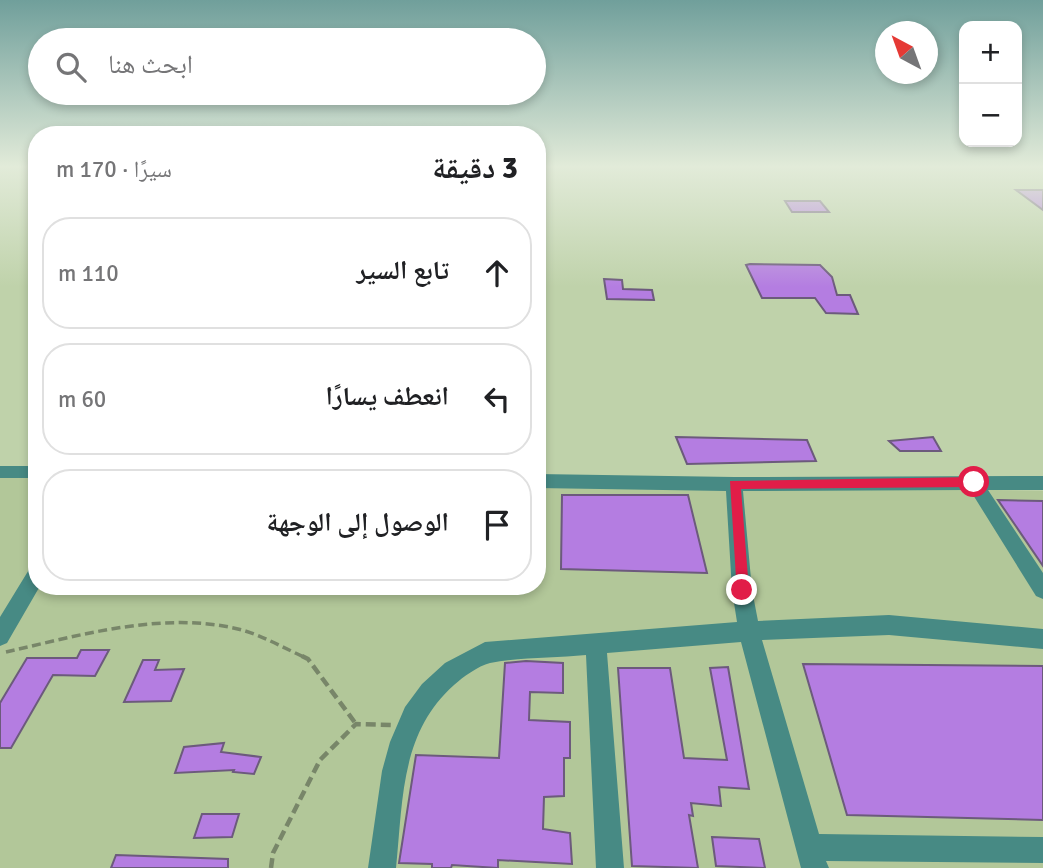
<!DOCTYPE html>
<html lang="ar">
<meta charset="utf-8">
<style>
:root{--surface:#fff;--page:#f2f2f2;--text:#202124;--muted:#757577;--line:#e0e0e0}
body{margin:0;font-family:Signika,"Noto Naskh Arabic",sans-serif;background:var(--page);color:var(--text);direction:rtl}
.controls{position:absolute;right:21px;top:21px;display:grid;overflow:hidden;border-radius:14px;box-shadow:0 4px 10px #0003}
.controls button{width:63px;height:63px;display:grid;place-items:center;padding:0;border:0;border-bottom:2px solid var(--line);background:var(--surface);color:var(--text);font:35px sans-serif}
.compass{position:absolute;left:875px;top:21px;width:63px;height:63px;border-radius:50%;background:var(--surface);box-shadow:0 4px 10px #0003;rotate:319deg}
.stop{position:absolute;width:21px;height:21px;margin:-16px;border:5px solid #e11d48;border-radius:50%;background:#fff}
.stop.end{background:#e11d48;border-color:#fff;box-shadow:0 2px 7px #0008}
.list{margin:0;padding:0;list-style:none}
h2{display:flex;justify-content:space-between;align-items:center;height:91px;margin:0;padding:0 28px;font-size:30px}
h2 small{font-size:23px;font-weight:400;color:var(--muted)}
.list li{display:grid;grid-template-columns:46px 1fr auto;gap:21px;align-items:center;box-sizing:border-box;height:112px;margin:0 14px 14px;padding:0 14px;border:2px solid var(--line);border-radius:28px}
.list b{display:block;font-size:26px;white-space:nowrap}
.list em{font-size:23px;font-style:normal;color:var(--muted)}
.icon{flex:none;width:38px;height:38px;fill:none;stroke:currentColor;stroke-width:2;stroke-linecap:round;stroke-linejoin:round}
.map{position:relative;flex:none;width:1043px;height:868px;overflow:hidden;direction:ltr}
.search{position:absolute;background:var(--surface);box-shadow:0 4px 10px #0003;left:28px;top:28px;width:518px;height:77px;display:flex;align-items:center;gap:18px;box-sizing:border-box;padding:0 24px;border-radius:38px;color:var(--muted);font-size:26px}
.panel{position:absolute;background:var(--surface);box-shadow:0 4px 10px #0003;left:28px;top:126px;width:518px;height:469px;border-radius:28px;direction:rtl}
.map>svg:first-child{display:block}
</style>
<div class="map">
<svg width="1043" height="868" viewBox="0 0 1043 868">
<rect width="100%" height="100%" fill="#bfd2aa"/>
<polygon fill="#b2c799" points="0,471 37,472 37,586 537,586 537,481 1043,491 1043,868 0,868"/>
<g fill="#b47de1" stroke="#6c5a7c" stroke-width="2">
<polygon points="1016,190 1043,190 1043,210"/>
<polygon points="785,201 820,201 829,212 792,212"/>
<polygon points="750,264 820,265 832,277 837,295 850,295 858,314 826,313 815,298 762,298 746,265"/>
<polygon points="604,279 622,280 623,289 652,290 654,300 607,299"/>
<polygon points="676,437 807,440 816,461 687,464"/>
<polygon points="933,437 941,451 900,451 889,441"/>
<polygon points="562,495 688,495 707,573 561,569"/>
<polygon points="998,500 1043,501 1043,566"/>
<polygon points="81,650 109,650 95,676 53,675 11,748 0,748 0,703 27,658 77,658"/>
<polygon points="143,660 159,660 155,670 184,669 171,701 124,702"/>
<polygon points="526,661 563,663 563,693 530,692 529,720 570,722 570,758 564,758 564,796 544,797 543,829 570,833 572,864 498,860 498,868 452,865 451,868 432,868 432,864 399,863 416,755 499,758 505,663"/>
<polygon points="803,664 1043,666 1043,820 847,815"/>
<polygon points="728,667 749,789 719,787 721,806 691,803 693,816 689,815 698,868 632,866 618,668 670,668 684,758 727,760 710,668"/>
<polygon points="224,743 221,752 261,757 254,774 233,772 234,770 175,773 184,747"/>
<polygon points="202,814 239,814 232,837 194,838"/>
<polygon points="712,837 759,839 765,868 716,866"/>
<polygon points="116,855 228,859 228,868 111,868"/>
</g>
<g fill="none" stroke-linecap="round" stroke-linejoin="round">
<path stroke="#788669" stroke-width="3.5" stroke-dasharray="9 4.5" stroke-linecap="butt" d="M6 652C81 635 165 610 242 630 263 636 286 649 306 658"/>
<g stroke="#788669" stroke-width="4.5" stroke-dasharray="10 5" stroke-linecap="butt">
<polyline points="302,656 308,659 356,724"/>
<polyline points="271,868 273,853 320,760 356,724 392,725"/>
</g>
<g fill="#478a84" fill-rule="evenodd">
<rect x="0" y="466" width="37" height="12"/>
<path d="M537 474 734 477 1043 476V490H988L1043 573V599L1036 596 970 490 743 491 752 590 758 621 889 615 1043 629V649L889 635 762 640 819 834 1043 837V863L826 861 829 868H801L741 642 607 653 624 868H596L586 655C555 658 521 657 490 663 478 666 463 677 454 685 400 733 403 801 396 868H368L382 771 390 742 405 707 422 684 445 663 485 642 737 622 732 590 726 491 537 488Z"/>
<polygon points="37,565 37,586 40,586 7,643 0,646 0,617 30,568"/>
</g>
</g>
<linearGradient id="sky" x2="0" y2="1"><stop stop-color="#709f9b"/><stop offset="0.58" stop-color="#e2ebd9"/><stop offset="1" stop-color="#e2ebd9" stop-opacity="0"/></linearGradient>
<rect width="1043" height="287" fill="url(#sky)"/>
<polygon fill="#e11d48" points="974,477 980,482 974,487 741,489 749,590 742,596 737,594 730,481"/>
</svg>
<div class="controls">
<button>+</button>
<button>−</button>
</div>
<svg class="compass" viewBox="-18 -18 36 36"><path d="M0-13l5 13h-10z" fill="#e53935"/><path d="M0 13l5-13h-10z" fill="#757577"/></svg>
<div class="stop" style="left:974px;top:482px"></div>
<div class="stop end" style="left:742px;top:590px"></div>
<div class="search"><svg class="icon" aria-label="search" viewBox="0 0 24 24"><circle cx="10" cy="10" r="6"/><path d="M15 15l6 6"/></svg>ابحث هنا</div>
<section class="panel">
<h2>3 دقيقة<small>سيرًا · 170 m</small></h2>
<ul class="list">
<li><svg class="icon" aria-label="ahead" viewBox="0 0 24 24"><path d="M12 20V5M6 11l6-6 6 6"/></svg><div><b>تابع السير</b></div><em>110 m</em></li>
<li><svg class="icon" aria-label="left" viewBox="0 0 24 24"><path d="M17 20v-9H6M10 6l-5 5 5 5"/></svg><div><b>انعطف يسارًا</b></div><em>60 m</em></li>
<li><svg class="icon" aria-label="arrive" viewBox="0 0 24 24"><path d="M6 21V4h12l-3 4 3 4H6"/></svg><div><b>الوصول إلى الوجهة</b></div></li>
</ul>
</section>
</div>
